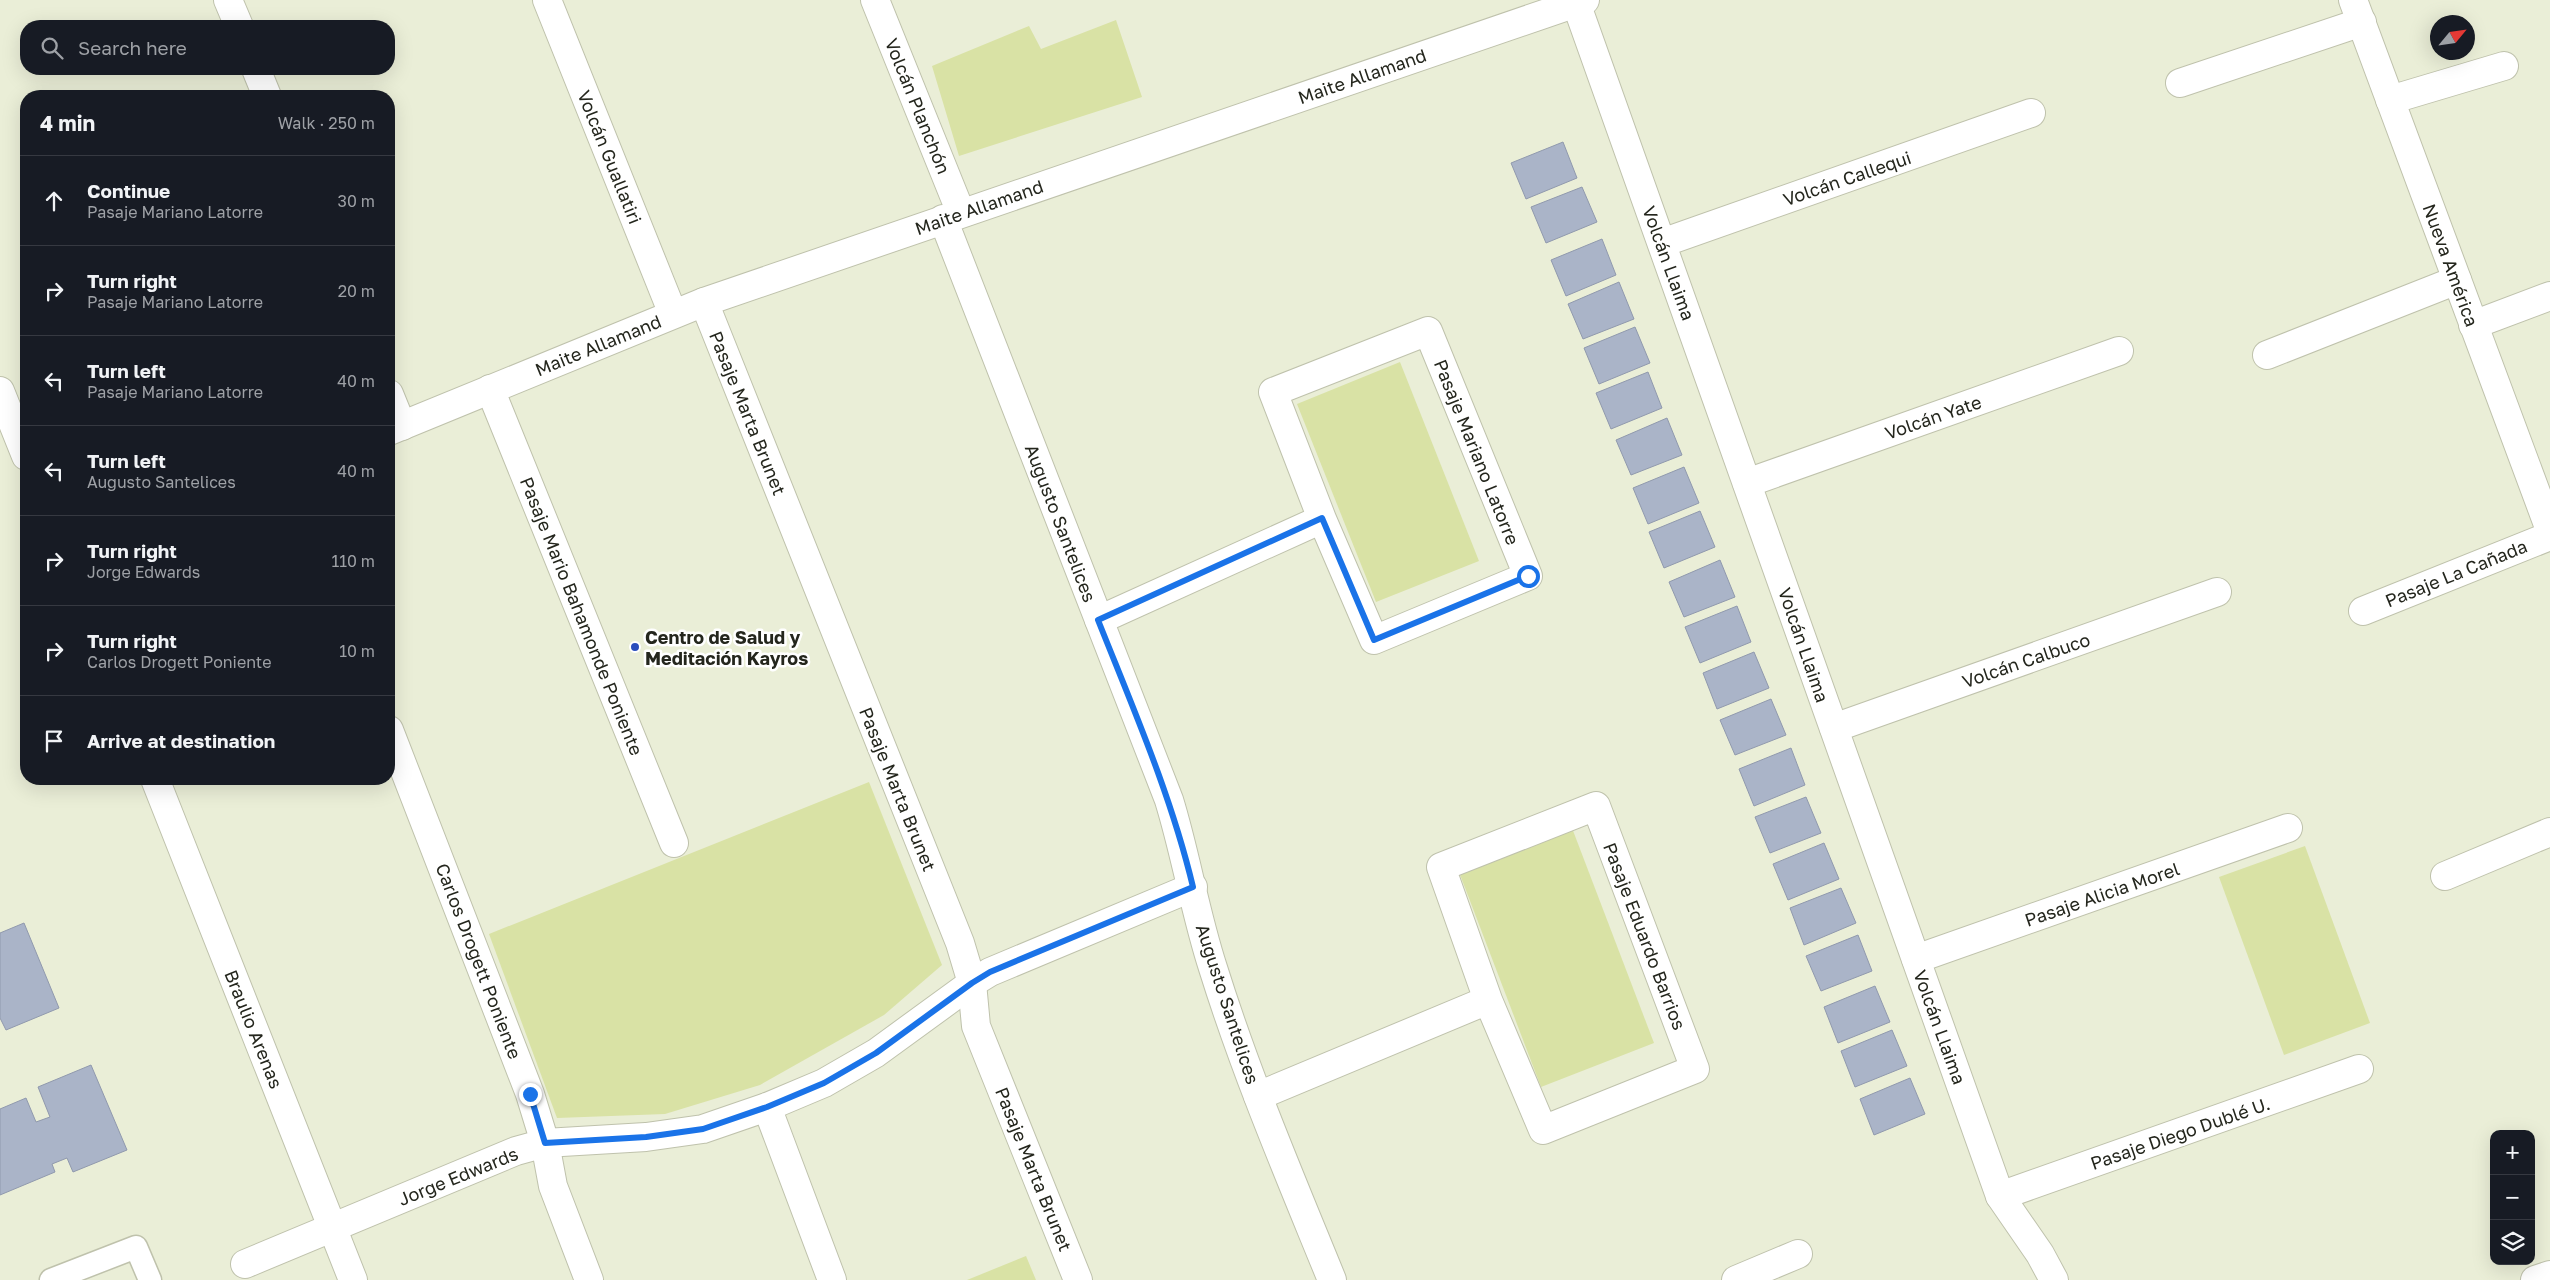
<!DOCTYPE html>
<meta charset="utf-8">
<style>
:root{--surface:#171b24;--page:#20242c;--text:#f1f3f6;--muted:#9ea1a6;--line:#363941}
body{margin:0;font-family:"Golos Text",sans-serif;background:var(--page);color:var(--text)}
.controls{position:absolute;right:15px;bottom:15px;display:grid;overflow:hidden;border-radius:10px;box-shadow:0 5px 20px #0002}
.controls button{width:45px;height:45px;display:grid;place-items:center;padding:0;border:0;border-bottom:1px solid var(--line);background:var(--surface);color:var(--text);font:25px sans-serif}
.compass{position:absolute;left:2430px;top:15px;width:45px;height:45px;border-radius:50%;background:var(--surface);box-shadow:0 5px 20px #0002;rotate:61deg}
.stop{position:absolute;width:15px;height:15px;margin:-11px;border:4px solid #1a73e8;border-radius:50%;background:#fff}
.stop.end{background:#1a73e8;border-color:#fff;box-shadow:0 1px 5px #0008}
.list{margin:0;padding:0;list-style:none}
h2{display:flex;justify-content:space-between;align-items:center;height:65px;margin:0;padding:0 20px;font-size:21px}
h2 small{font-size:16px;font-weight:400;color:var(--muted)}
.list li{display:grid;grid-template-columns:32px 1fr auto;gap:15px;align-items:center;box-sizing:border-box;height:90px;padding:0 20px;border-top:1px solid var(--line)}
.list b{display:block;font-size:19px;white-space:nowrap}
.list p{margin:0;font-size:16px;white-space:nowrap;color:var(--muted)}
.list em{font-size:16px;font-style:normal;color:var(--muted)}
.icon{flex:none;width:28px;height:28px;fill:none;stroke:currentColor;stroke-width:2;stroke-linecap:round;stroke-linejoin:round}
.map{position:relative;flex:none;width:2550px;height:1280px;overflow:hidden}
.search{position:absolute;background:var(--surface);box-shadow:0 5px 20px #0002;left:20px;top:20px;width:375px;height:55px;display:flex;align-items:center;gap:12px;box-sizing:border-box;padding:0 18px;border-radius:20px;color:var(--muted);font-size:19px}
.panel{position:absolute;background:var(--surface);box-shadow:0 5px 20px #0002;left:20px;top:90px;width:375px;height:695px;border-radius:20px}
.map>svg:first-child{display:block}
</style>
<div class="map">
<svg width="2550" height="1280" viewBox="0 0 2550 1280">
<rect width="100%" height="100%" fill="#eaeed7"/>
<g fill="#d9e2a5">
<polygon points="1116,20 1142,97 959,156 932,66 1029,26 1041,49"/>
<polygon points="1400,362 1479,561 1376,602 1297,404"/>
<polygon points="869,782 942,965 884,1015 760,1085 665,1114 557,1118 489,934"/>
<polygon points="1572,828 1654,1043 1541,1087 1459,872"/>
<polygon points="2305,846 2370,1023 2284,1055 2219,877"/>
<polygon points="1026,1256 1036,1280 967,1280"/>
</g>
<g fill="#aab4c8" stroke="#9099ad">
<polygon points="1563,142 1577,178 1526,199 1511,163"/>
<polygon points="1582,187 1597,222 1546,243 1531,207"/>
<polygon points="1602,239 1616,275 1566,296 1551,260"/>
<polygon points="1619,282 1634,319 1583,339 1568,304"/>
<polygon points="1635,327 1650,363 1599,384 1584,348"/>
<polygon points="1648,372 1662,408 1611,429 1596,393"/>
<polygon points="1667,418 1682,455 1631,475 1616,440"/>
<polygon points="1684,467 1699,503 1648,524 1633,488"/>
<polygon points="1700,511 1715,547 1664,568 1649,532"/>
<polygon points="1720,560 1735,597 1684,617 1669,582"/>
<polygon points="1737,606 1751,642 1700,663 1685,627"/>
<polygon points="1754,652 1769,688 1717,709 1703,673"/>
<polygon points="1771,699 1786,735 1735,755 1720,720"/>
<polygon points="1791,748 1805,785 1754,806 1739,769"/>
<polygon points="1806,797 1821,833 1770,853 1755,817"/>
<polygon points="1824,843 1839,879 1788,900 1773,864"/>
<polygon points="1841,888 1856,923 1804,945 1790,908"/>
<polygon points="24,923 59,1008 6,1030 0,1018 0,933"/>
<polygon points="1858,935 1872,971 1821,991 1806,956"/>
<polygon points="1875,986 1890,1022 1838,1043 1824,1007"/>
<polygon points="1892,1030 1907,1066 1855,1087 1841,1051"/>
<polygon points="91,1065 127,1150 73,1172 67,1158 52,1164 55,1172 0,1195 0,1109 26,1098 36,1122 50,1117 38,1087"/>
<polygon points="1910,1078 1925,1114 1874,1135 1860,1099"/>
</g>
<g fill="none" stroke-linecap="round" stroke-linejoin="round">
<g stroke="#bfc2ac" stroke-width="25">
<polyline id="lane" points="51,1280 136,1247 150,1280"/>
</g>
<g stroke="#bfc2ac" stroke-width="30">
<g id="street">
<polyline points="228,0 239,26"/>
<polyline points="547,0 673,314"/>
<polyline points="875,0 961,213"/>
<polyline points="1575,0 2000,1196 2040,1254 2054,1280"/>
<polyline points="2353,0 2550,530"/>
<polyline points="256,69 267,96"/>
<polyline points="2180,83 2362,22"/>
<polyline points="2390,100 2504,66"/>
<path d="M943 219 1169 800C1186 855 1195 913 1213 968 1246 1074 1290 1177 1332 1280"/>
<polyline points="1662,243 2031,113"/>
<polyline points="704,302 960,943 972,983 976,1026 1078,1280"/>
<polyline points="2473,325 2550,296"/>
<polyline points="2267,355 2457,280"/>
<polyline points="490,389 674,843"/>
<polyline points="0,391 26,456"/>
<polyline points="389,394 402,426"/>
<polyline points="389,431 704,302 1585,0"/>
<polyline points="1747,483 2119,351"/>
<polyline points="2363,611 2550,536"/>
<polyline points="1099,620 1322,519 1374,640 1528,576 1428,331 1273,392 1322,519"/>
<polyline points="1834,728 2217,592"/>
<polyline points="389,730 530,1094 545,1143 553,1186 589,1280"/>
<polyline points="155,779 353,1280"/>
<polyline points="2445,876 2550,832"/>
<polyline points="1916,959 2288,828"/>
<polyline points="1258,1096 1488,1000 1543,1130 1695,1069 1596,806 1441,867 1488,1000"/>
<polyline points="767,1107 832,1280"/>
<polyline points="2000,1196 2359,1069"/>
<polyline points="245,1264 516,1151 545,1143 646,1137 703,1129 767,1107 824,1083 876,1053 972,983 990,972 1193,887"/>
<polyline points="1736,1280 1798,1254"/>
<polyline points="2535,1280 2550,1275"/>
</g>
</g>
<use href="#lane" stroke="#fff" stroke-width="22"/>
<use href="#street" stroke="#fff" stroke-width="28"/>
</g>
<g fill="none" stroke-linecap="round" stroke-linejoin="round">
<path stroke="#1a73e8" stroke-width="6" d="M530 1094 545 1143 646 1137 703 1129 767 1107 824 1083 876 1053 972 983 990 972 1193 887C1171 795 1133 708 1098 620L1322 518 1374 640 1528 576"/>
</g>
<circle fill="#294dbc" stroke="#fff" stroke-width="2" cx="635" cy="647" r="5"/>
<g text-anchor="middle" dominant-baseline="central" stroke-width="5" stroke-linejoin="round" paint-order="stroke">
<g font-size="18" fill="#24261d" stroke="#fff">
<text transform="translate(1362 76) rotate(-19)">Maite Allamand</text>
<text transform="translate(918 106) rotate(68)">Volcán Planchón</text>
<text transform="translate(610 157) rotate(68)">Volcán Guallatiri</text>
<text transform="translate(1847 178) rotate(-19)">Volcán Callequi</text>
<text transform="translate(979 207) rotate(-19)">Maite Allamand</text>
<text transform="translate(1669 263) rotate(70)">Volcán Llaima</text>
<text transform="translate(2451 265) rotate(70)">Nueva América</text>
<text transform="translate(598 345) rotate(-22)">Maite Allamand</text>
<text transform="translate(748 413) rotate(68)">Pasaje Marta Brunet</text>
<text transform="translate(1933 417) rotate(-19)">Volcán Yate</text>
<text transform="translate(1477 452) rotate(68)">Pasaje Mariano Latorre</text>
<text transform="translate(1061 523) rotate(69)">Augusto Santelices</text>
<text transform="translate(2456 573) rotate(-22)">Pasaje La Cañada</text>
<text transform="translate(582 616) rotate(68)">Pasaje Mario Bahamonde Poniente</text>
<text transform="translate(1804 645) rotate(71)">Volcán Llaima</text>
<text transform="translate(2026 660) rotate(-19)">Volcán Calbuco</text>
<text transform="translate(898 789) rotate(68)">Pasaje Marta Brunet</text>
<text transform="translate(2102 894) rotate(-19)">Pasaje Alicia Morel</text>
<text transform="translate(1645 936) rotate(69)">Pasaje Eduardo Barrios</text>
<text transform="translate(479 961) rotate(69)">Carlos Drogett Poniente</text>
<text transform="translate(1228 1004) rotate(72)">Augusto Santelices</text>
<text transform="translate(1940 1027) rotate(70)">Volcán Llaima</text>
<text transform="translate(254 1029) rotate(68)">Braulio Arenas</text>
<text transform="translate(2180 1133) rotate(-19)">Pasaje Diego Dublé U.</text>
<text transform="translate(1034 1169) rotate(68)">Pasaje Marta Brunet</text>
<text transform="translate(458 1176) rotate(-22)">Jorge Edwards</text>
</g>
<g font-size="18" font-weight="bold" fill="#24261d" stroke="#fff" text-anchor="start">
<text x="645" y="637">Centro de Salud y<tspan x="645" dy="21">Meditación Kayros</tspan></text>
</g>
</g>
</svg>
<div class="controls">
<button>+</button>
<button>−</button>
<button><svg class="icon" aria-label="layers" viewBox="0 0 24 24"><path d="M12 4l9 5-9 5-9-5zM3 14l9 5 9-5"/></svg></button>
</div>
<svg class="compass" viewBox="-18 -18 36 36"><path d="M0-13l5 13h-10z" fill="#e53935"/><path d="M0 13l5-13h-10z" fill="#9ea1a6"/></svg>
<div class="stop" style="left:1528px;top:576px"></div>
<div class="stop end" style="left:530px;top:1094px"></div>
<div class="search"><svg class="icon" aria-label="search" viewBox="0 0 24 24"><circle cx="10" cy="10" r="6"/><path d="M15 15l6 6"/></svg>Search here</div>
<section class="panel">
<h2>4 min<small>Walk · 250 m</small></h2>
<ul class="list">
<li><svg class="icon" aria-label="ahead" viewBox="0 0 24 24"><path d="M12 20V5M6 11l6-6 6 6"/></svg><div><b>Continue</b><p>Pasaje Mariano Latorre</p></div><em>30 m</em></li>
<li><svg class="icon" aria-label="right" viewBox="0 0 24 24"><path d="M7 20v-9h11M14 6l5 5-5 5"/></svg><div><b>Turn right</b><p>Pasaje Mariano Latorre</p></div><em>20 m</em></li>
<li><svg class="icon" aria-label="left" viewBox="0 0 24 24"><path d="M17 20v-9H6M10 6l-5 5 5 5"/></svg><div><b>Turn left</b><p>Pasaje Mariano Latorre</p></div><em>40 m</em></li>
<li><svg class="icon" aria-label="left" viewBox="0 0 24 24"><path d="M17 20v-9H6M10 6l-5 5 5 5"/></svg><div><b>Turn left</b><p>Augusto Santelices</p></div><em>40 m</em></li>
<li><svg class="icon" aria-label="right" viewBox="0 0 24 24"><path d="M7 20v-9h11M14 6l5 5-5 5"/></svg><div><b>Turn right</b><p>Jorge Edwards</p></div><em>110 m</em></li>
<li><svg class="icon" aria-label="right" viewBox="0 0 24 24"><path d="M7 20v-9h11M14 6l5 5-5 5"/></svg><div><b>Turn right</b><p>Carlos Drogett Poniente</p></div><em>10 m</em></li>
<li><svg class="icon" aria-label="arrive" viewBox="0 0 24 24"><path d="M6 21V4h12l-3 4 3 4H6"/></svg><div><b>Arrive at destination</b></div></li>
</ul>
</section>
</div>
